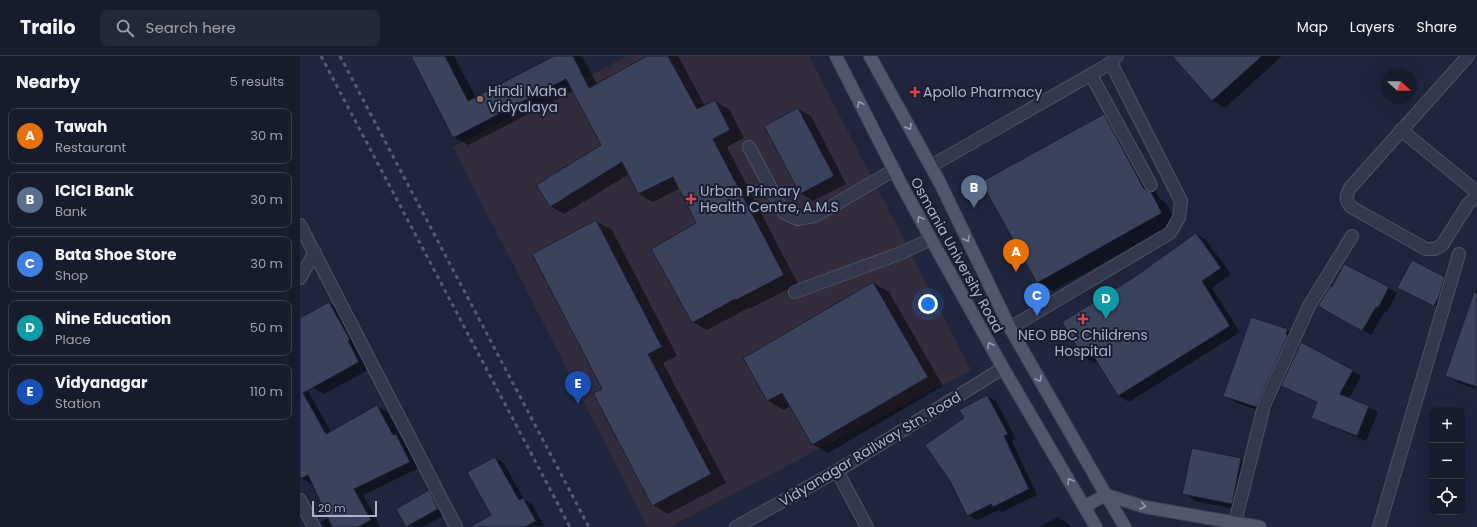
<!DOCTYPE html>
<meta charset="utf-8">
<style>
:root{--surface:#171c2d;--page:#242939;--text:#f1f3f6;--muted:#9ea1aa;--line:#363a49;--accent:#1a73e8}
body{margin:0;font-family:Poppins,sans-serif;background:var(--page);color:var(--text)}
.controls{position:absolute;right:12px;bottom:12px;display:grid;overflow:hidden;border-radius:8px;box-shadow:0 4px 16px #0002}
.controls button{width:36px;height:36px;display:grid;place-items:center;padding:0;border:0;border-bottom:1px solid var(--line);background:var(--surface);color:var(--text);font:20px sans-serif}
.compass{position:absolute;left:1081px;top:12px;width:36px;height:36px;border-radius:50%;background:var(--surface);box-shadow:0 4px 16px #0002;rotate:111deg}
.scale{position:absolute;left:12px;bottom:10px;width:65px;box-sizing:border-box;padding-left:4px;border:2px solid #aeb2c8;border-top:0;font-size:11px;line-height:14px;white-space:nowrap;color:#aeb2c8;-webkit-text-stroke:3px #191d31;paint-order:stroke}
.you{position:absolute;left:628px;top:248px;width:14px;height:14px;margin:-10px;border:3px solid #fff;border-radius:50%;background:#1a73e8;box-shadow:0 0 0 6px #1a73e833}
.badge{display:grid;place-items:center;width:26px;height:26px;border-radius:50%;background:var(--accent);color:#fff;font-size:13px;font-weight:700}
.pin{position:absolute;translate:-50% -33px;filter:drop-shadow(0 1px 2px #0008)}
.pin::after{content:'';position:absolute;top:21px;width:14px;height:12px;background:inherit;clip-path:polygon(0 0,100% 0,50% 100%)}
.list{margin:0;padding:0;list-style:none}
h2{display:flex;justify-content:space-between;align-items:center;height:52px;margin:0;padding:0 16px;font-size:17px}
h2 small{font-size:13px;font-weight:400;color:var(--muted)}
.list li{display:grid;grid-template-columns:26px 1fr auto;gap:12px;align-items:center;box-sizing:border-box;height:56px;margin:0 8px 8px;padding:0 8px;border:1px solid var(--line);border-radius:8px}
.list b{display:block;font-size:15px;white-space:nowrap}
.list p{margin:0;font-size:13px;white-space:nowrap;color:var(--muted)}
.list em{font-size:13px;font-style:normal;color:var(--muted)}
.icon{flex:none;width:22px;height:22px;fill:none;stroke:currentColor;stroke-width:2;stroke-linecap:round;stroke-linejoin:round}
.map{position:relative;flex:none;width:1177px;height:471px;overflow:hidden}
header{display:flex;align-items:center;gap:24px;box-sizing:border-box;height:56px;padding:0 20px;background:var(--surface);border-bottom:1px solid var(--line)}
header strong{font-size:19px}
nav{display:flex;gap:22px;margin-inline-start:auto;font-size:14px}
.search{width:280px;height:36px;background:var(--page);display:flex;align-items:center;gap:10px;box-sizing:border-box;padding:0 14px;border-radius:8px;color:var(--muted);font-size:15px}
main{display:flex}
aside{flex:1;background:var(--surface)}
.map>svg:first-child{display:block}
</style>
<header>
<strong>Trailo</strong>
<div class="search"><svg class="icon" aria-label="search" viewBox="0 0 24 24"><circle cx="10" cy="10" r="6"/><path d="M15 15l6 6"/></svg>Search here</div>
<nav><a>Map</a><a>Layers</a><a>Share</a></nav>
</header>
<main>
<aside>
<h2>Nearby<small>5 results</small></h2>
<ul class="list">
<li><span class="badge" style="background:#e8710a">A</span><div><b>Tawah</b><p>Restaurant</p></div><em>30 m</em></li>
<li><span class="badge" style="background:#5c6f8a">B</span><div><b>ICICI Bank</b><p>Bank</p></div><em>30 m</em></li>
<li><span class="badge" style="background:#3f7fe0">C</span><div><b>Bata Shoe Store</b><p>Shop</p></div><em>30 m</em></li>
<li><span class="badge" style="background:#0f9aa8">D</span><div><b>Nine Education</b><p>Place</p></div><em>50 m</em></li>
<li><span class="badge" style="background:#1a4fb4">E</span><div><b>Vidyanagar</b><p>Station</p></div><em>110 m</em></li>
</ul>
</aside>
<div class="map">
<svg width="1177" height="471" viewBox="0 0 1177 471">
<rect width="100%" height="100%" fill="#1f253c"/>
<polygon fill="#322c3d" points="327,0 509,0 671,314 370,471 348,471 153,91"/>
<g fill="#0007">
<polygon points="113,0 154,0 176,42 256,0 280,0 283,2 297,28 349,0 378,0 405,50 415,45 429,53 444,82 427,91 498,228 451,252 450,251 407,274 393,266 398,168 380,132 353,146 339,138 329,118 264,158 250,150 302,90 273,35 168,89 154,81"/>
<polygon points="887,0 982,0 925,52 912,44"/>
<polygon points="498,53 511,60 546,128 513,145 500,137"/>
<polygon points="804,59 819,68 860,143 866,147 877,166 753,235 738,226"/>
<polygon points="296,165 312,174 377,300 363,307 426,427 368,458 353,449"/>
<polygon points="896,178 906,184 931,218 912,232 940,276 829,346 819,340 798,305 794,307 784,301 763,266 833,223"/>
<polygon points="1144,222 1153,227 1143,254 1108,236"/>
<polygon points="573,227 589,236 643,330 528,397 512,388 490,350 484,354 468,345 444,302"/>
<polygon points="1088,232 1097,237 1087,256 1085,255 1071,279 1019,250"/>
<polygon points="1177,232 1177,333 1161,328 1146,319"/>
<polygon points="29,247 41,254 70,313 24,338 13,332 0,308 0,263"/>
<polygon points="952,262 987,274 1000,282 999,286 1061,320 1049,343 1078,356 1066,385 1021,366 1012,361 1018,346 982,329 969,358 937,347 924,339"/>
<polygon points="0,329 7,333 31,376 77,350 87,356 101,381 106,385 119,412 63,439 80,470 78,471 24,471 21,466 29,462 13,427 11,428 0,421"/>
<polygon points="687,340 696,345 716,383 712,385 737,439 702,456 699,454 677,464 668,459 665,362"/>
<polygon points="893,393 941,403 954,410 944,455 896,445 884,437"/>
<polygon points="195,402 204,407 224,444 232,448 244,470 195,471 193,460"/>
<polygon points="129,436 138,441 146,458 123,471 106,470"/>
<polygon points="758,461 770,469 772,471 739,471"/>
</g>
<g fill="#3b425c" stroke="#1b1f33">
<polygon points="111,0 145,0 168,45 254,0 273,0 289,32 347,0 368,0 397,53 415,44 430,74 413,83 484,219 436,244 435,243 392,267 351,193 396,167 373,121 338,138 322,106 250,151 236,129 301,89 266,23 153,82"/>
<polygon points="872,0 962,0 912,45"/>
<polygon points="498,52 534,120 500,138 464,70"/>
<polygon points="804,58 844,133 851,136 862,157 737,227 681,126"/>
<polygon points="296,164 362,291 348,298 411,418 352,450 293,337 302,333 232,198"/>
<polygon points="896,177 921,212 902,225 930,270 818,340 791,296 783,301 762,266 833,222"/>
<polygon points="1112,204 1145,221 1139,240 1134,250 1097,232"/>
<polygon points="1044,208 1089,231 1078,252 1076,251 1062,275 1018,250 1030,230 1032,231"/>
<polygon points="573,226 628,321 512,389 482,337 467,345 443,302"/>
<polygon points="1174,236 1177,237 1177,331 1145,320"/>
<polygon points="29,246 50,284 48,285 59,306 3,337 26,378 77,349 93,379 96,378 110,406 54,433 71,464 58,471 32,471 8,419 0,423 0,262"/>
<polygon points="951,261 988,273 986,278 988,279 956,351 923,340"/>
<polygon points="1001,286 1053,314 1040,338 1069,350 1057,380 1011,362 1017,346 981,330"/>
<polygon points="687,339 708,378 704,380 729,433 693,451 691,448 667,460 650,425 625,389 664,362 659,354"/>
<polygon points="892,392 941,402 932,448 882,438"/>
<polygon points="195,401 219,444 223,442 236,465 225,471 170,471 191,459 167,416"/>
<polygon points="129,434 138,453 106,471 96,453"/>
</g>
<g fill="none" stroke-linecap="round" stroke-linejoin="round">
<g stroke="#4e5267" stroke-width="14">
<g id="minor">
<path d="M1168 0 1050 132C1046 140 1045 144 1051 151L1126 193H1135L1142 189 1168 148 1175 142H1177"/>
<polyline points="791,19 851,129"/>
<polyline points="1101,74 1177,136"/>
<polyline points="449,91 484,157 498,163 515,160 594,114"/>
<polyline points="631,110 811,7 817,0"/>
<polyline points="0,169 156,471"/>
<polyline points="0,222 15,196"/>
<polyline points="495,236 601,197 631,183"/>
<polyline points="710,272 870,177 879,162 881,145 811,7"/>
<polyline points="537,415 567,471"/>
<polyline points="0,444 14,471"/>
<polyline points="935,466 964,350 1009,250 1052,180"/>
<polyline points="436,471 537,415 703,312"/>
<polyline points="1079,471 1159,198"/>
</g>
</g>
<g stroke="#3d4155" stroke-width="14">
<g id="major">
<polyline points="536,0 600,126 631,183 703,312 796,471"/>
<polyline points="570,0 640,127 710,272 806,439 825,471"/>
<polyline points="785,450 806,439 845,451 960,471"/>
</g>
</g>
<use href="#minor" stroke="#33384c" stroke-width="12"/>
<use href="#major" stroke="#51566d" stroke-width="12"/>
<g stroke="#555b74" stroke-width="3" stroke-dasharray="4 4" stroke-linecap="butt">
<polyline points="21,0 270,471"/>
<polyline points="40,0 289,471"/>
</g>
</g>
<defs><path id="oneway-chevron" d="M-2-3.5L2.5 0L-2 3.5" fill="none" stroke-width="1.6" stroke-linecap="round" stroke-linejoin="round"/></defs>
<g stroke="#979bb1">
<use href="#oneway-chevron" transform="translate(560 48) rotate(-117)"/>
<use href="#oneway-chevron" transform="translate(609 71) rotate(61)"/>
<use href="#oneway-chevron" transform="translate(620 163) rotate(-119)"/>
<use href="#oneway-chevron" transform="translate(667 183) rotate(64)"/>
<use href="#oneway-chevron" transform="translate(690 289) rotate(-119)"/>
<use href="#oneway-chevron" transform="translate(739 323) rotate(60)"/>
<use href="#oneway-chevron" transform="translate(770 425) rotate(-120)"/>
<use href="#oneway-chevron" transform="translate(843 450) rotate(14)"/>
</g>
<g fill="#e0444e" stroke="#191d31" stroke-width="1.5">
<path d="M613 30h4v4h4v4h-4v4h-4v-4h-4v-4h4z"/>
<path d="M389 137h4v4h4v4h-4v4h-4v-4h-4v-4h4z"/>
<path d="M781 257h4v4h4v4h-4v4h-4v-4h-4v-4h4z"/>
</g>
<circle fill="#8d6e63" stroke="#191d31" stroke-width="1.5" cx="180" cy="43" r="4"/>
<g text-anchor="middle" dominant-baseline="central" stroke-width="4" stroke-linejoin="round" paint-order="stroke">
<g font-size="14" fill="#aeb2c8" stroke="#191d31" text-anchor="start">
<text x="188" y="35">Hindi Maha<tspan x="188" dy="16">Vidyalaya</tspan></text>
<text x="623" y="36">Apollo Pharmacy</text>
<text x="400" y="135">Urban Primary<tspan x="400" dy="16">Health Centre, A.M.S</tspan></text>
<text x="783" y="279" text-anchor="middle">NEO BBC Childrens<tspan x="783" dy="16">Hospital</tspan></text>
</g>
<g font-size="14" fill="#aeb2c8" stroke="#191d31">
<text transform="translate(657 199) rotate(61)">Osmania University Road</text>
<text transform="translate(570 393) rotate(-31)">Vidyanagar Railway Stn. Road</text>
</g>
</g>
</svg>
<div class="controls">
<button>+</button>
<button>−</button>
<button><svg class="icon" aria-label="locate" viewBox="0 0 24 24"><circle cx="12" cy="12" r="6"/><path d="M12 2v4M12 18v4M2 12h4M18 12h4"/></svg></button>
</div>
<svg class="compass" viewBox="-18 -18 36 36"><path d="M0-13l5 13h-10z" fill="#e53935"/><path d="M0 13l5-13h-10z" fill="#9ea1aa"/></svg>
<div class="scale">20 m</div>
<div class="you"></div>
<div class="pin badge" style="left:716px;top:216px;background:#e8710a">A</div>
<div class="pin badge" style="left:674px;top:152px;background:#5c6f8a">B</div>
<div class="pin badge" style="left:737px;top:260px;background:#3f7fe0">C</div>
<div class="pin badge" style="left:806px;top:263px;background:#0f9aa8">D</div>
<div class="pin badge" style="left:278px;top:348px;background:#1a4fb4">E</div>
</div>
</main>
